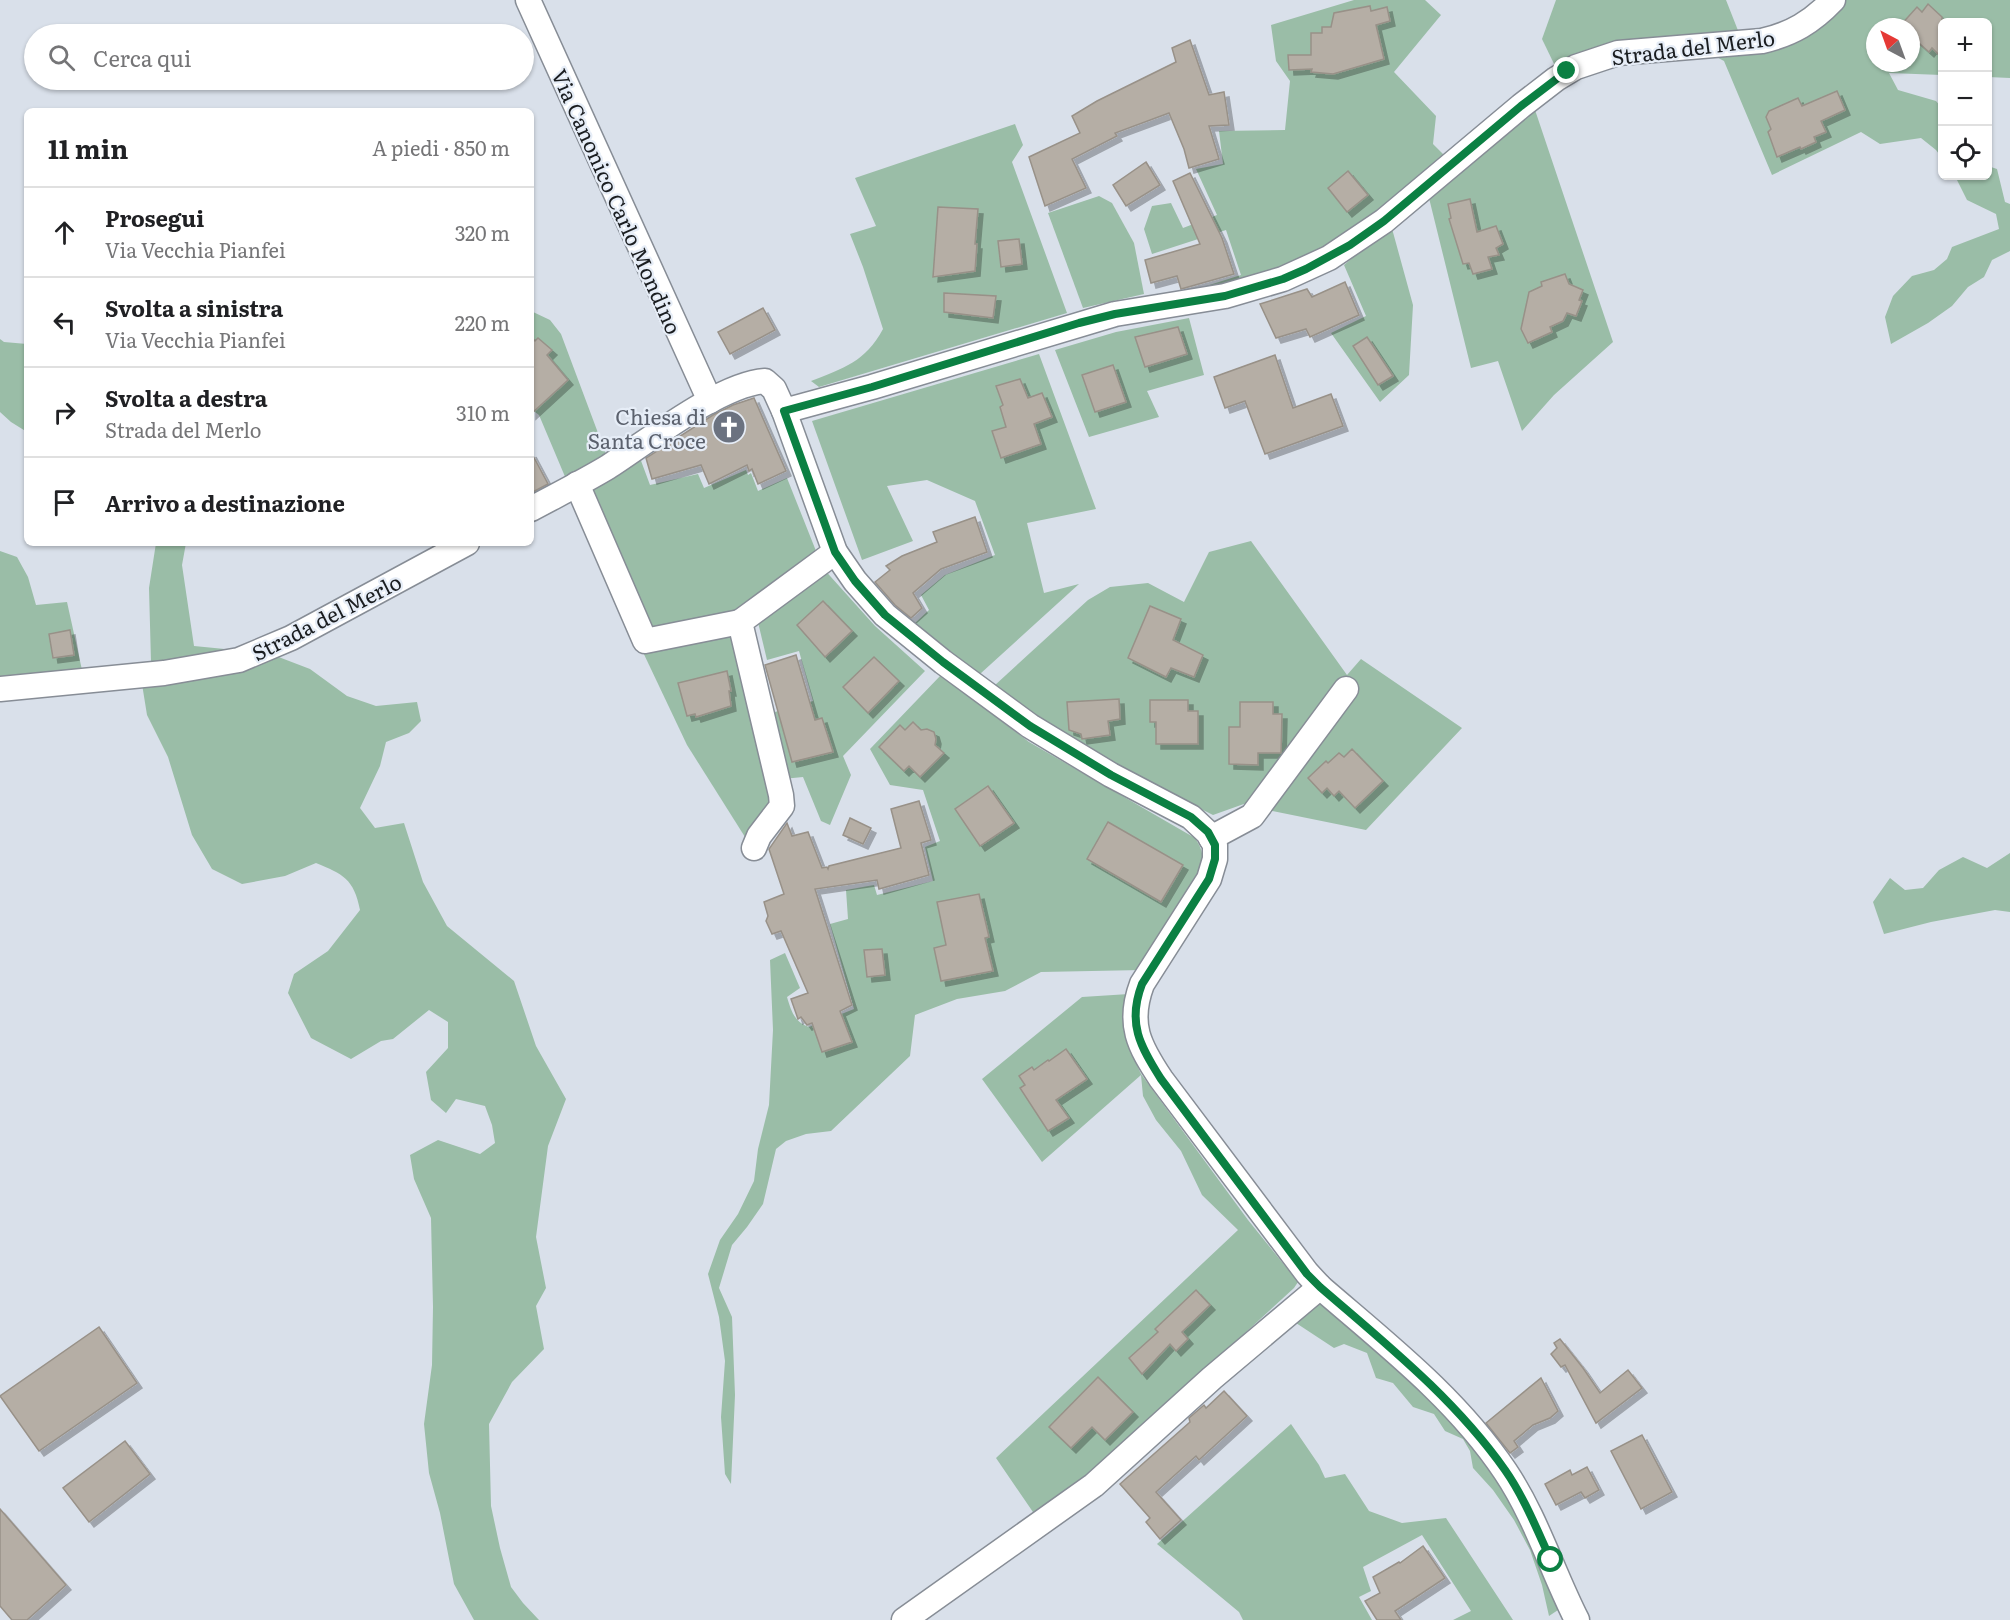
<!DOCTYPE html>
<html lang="it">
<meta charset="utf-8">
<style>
:root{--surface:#fff;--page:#f2f2f2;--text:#202124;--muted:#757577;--line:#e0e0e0}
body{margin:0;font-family:Literata,serif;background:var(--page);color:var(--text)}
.controls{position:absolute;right:18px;top:18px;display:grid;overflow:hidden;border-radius:9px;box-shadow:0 2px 4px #0004}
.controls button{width:54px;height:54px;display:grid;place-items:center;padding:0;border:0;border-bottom:2px solid var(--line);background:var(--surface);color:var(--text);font:30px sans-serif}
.compass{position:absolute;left:1866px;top:18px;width:54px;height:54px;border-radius:50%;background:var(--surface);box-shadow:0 2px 4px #0004;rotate:319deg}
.stop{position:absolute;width:18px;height:18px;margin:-14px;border:4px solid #0b8043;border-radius:50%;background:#fff}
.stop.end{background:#0b8043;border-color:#fff;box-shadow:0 2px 6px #0008}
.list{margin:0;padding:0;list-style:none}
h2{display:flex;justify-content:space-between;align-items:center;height:78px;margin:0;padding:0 24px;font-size:26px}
h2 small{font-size:20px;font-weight:400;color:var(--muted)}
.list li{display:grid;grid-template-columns:39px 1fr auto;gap:18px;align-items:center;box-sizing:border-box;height:90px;padding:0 24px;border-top:2px solid var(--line)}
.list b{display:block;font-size:22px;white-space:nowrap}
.list p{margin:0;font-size:20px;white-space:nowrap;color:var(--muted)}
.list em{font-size:20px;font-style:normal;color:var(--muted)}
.icon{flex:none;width:33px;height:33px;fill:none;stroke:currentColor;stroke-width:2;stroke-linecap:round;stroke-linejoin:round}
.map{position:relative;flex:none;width:2010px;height:1620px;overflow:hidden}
.search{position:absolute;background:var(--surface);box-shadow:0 2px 4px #0004;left:24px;top:24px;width:510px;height:66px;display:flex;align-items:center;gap:15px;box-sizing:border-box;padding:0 21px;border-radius:33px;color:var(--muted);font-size:22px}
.panel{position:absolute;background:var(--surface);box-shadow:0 2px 4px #0004;left:24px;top:108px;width:510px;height:438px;border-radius:9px}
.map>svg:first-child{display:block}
</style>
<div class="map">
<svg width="2010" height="1620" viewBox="0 0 2010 1620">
<defs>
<filter id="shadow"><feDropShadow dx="5" dy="5" stdDeviation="0" flood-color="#0004"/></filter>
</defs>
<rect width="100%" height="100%" fill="#d9e0ea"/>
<g fill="#9abda7" fill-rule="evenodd">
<polygon points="1354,0 1425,0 1441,15 1394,72 1436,116 1433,144 1447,158 1366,226 1301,262 1202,293 1203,287 1241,275 1226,230 1152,254 1144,229 1152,206 1171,203 1183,228 1217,215 1196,169 1223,164 1219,131 1285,130 1290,81 1276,61 1271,25"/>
<polygon points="1556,0 1726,0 1739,33 1556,68 1542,39"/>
<path d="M1845 0H2010V78L1988 77V22H1942V75L1889 73 1898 90 1936 101 1942 108V158L1936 150 1921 138 1880 144 1861 132 1772 175 1724 61 1709 53C1737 50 1779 51 1805 38 1821 29 1833 14 1845 0ZM1875 27H1911V63H1875Z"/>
<polygon points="1534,107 1613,342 1554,395 1522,431 1498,361 1471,368 1428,194"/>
<path d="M1015 124 1023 145 1012 162 1067 313 819 387 811 381C844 368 865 362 883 329L863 267 850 234 876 226 855 178Z"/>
<polygon points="1988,166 1997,169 2005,202 2010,204 2010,251 1992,260 1984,277 1968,287 1952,306 1928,323 1891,344 1885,317 1893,296 1912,276 1934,270 1947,259 1952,247 1999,229 1996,214 1967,200 1955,176 1988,176"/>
<polygon points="1099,196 1112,203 1134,243 1144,294 1083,308 1048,213"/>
<polygon points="1391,225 1413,305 1409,375 1380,402 1331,333 1366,316 1344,265"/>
<polygon points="531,311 550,320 561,334 607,457 566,479 539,415 531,409"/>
<polygon points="1189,318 1204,375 1147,391 1159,417 1089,437 1055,350 1116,332"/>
<polygon points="0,339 4,342 27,344 27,432 11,422 0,412"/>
<polygon points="1039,354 1096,509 1027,523 1044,593 1079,584 980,674 914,624 929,610 921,595 945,575 995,555 975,501 927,480 887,486 913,541 862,560 812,421"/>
<polygon points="640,458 650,485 698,474 704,488 746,470 748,475 751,473 758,491 787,478 818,556 736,616 648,636 586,492"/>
<polygon points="1251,541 1347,675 1361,659 1462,728 1366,830 1263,809 1353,687 1348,676 1255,800 1213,815 1123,770 1036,719 994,686 1088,600 1110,587 1148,583 1184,602 1209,552"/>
<polygon points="156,543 186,543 182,565 194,646 245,651 175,662 151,662 149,588"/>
<polygon points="0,551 17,557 28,577 36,605 67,602 82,670 0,680"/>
<polygon points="822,567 875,626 925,671 843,756 851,775 830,825 821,821 803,777 783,779 768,714 813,701 799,651 767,660 757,618"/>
<polygon points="735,629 774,797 770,806 745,837 687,745 641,648"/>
<path d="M276 656 310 669 347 696 376 706 417 702 421 721 409 733 386 742 380 766 360 808 375 828 404 823 423 882 447 926 514 981 536 1046 566 1099 548 1146 536 1237 546 1288 536 1306 544 1349 512 1382 489 1424 491 1506 500 1548 511 1587 523 1603 539 1620H474L454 1584 440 1513 429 1473 424 1424 432 1365 433 1307 431 1218 414 1179 410 1155 438 1140 480 1154 495 1143 492 1125 485 1106 456 1099 446 1113 431 1100 426 1072 448 1048V1022L429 1010 393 1039 381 1041 351 1059 311 1038 288 993 294 974 328 951 360 910C354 879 343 874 316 863L285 876 242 884 212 869 192 835 168 757 147 715 142 684Z"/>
<path d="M941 675 1029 742 1195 838C1203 850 1204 857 1201 871L1142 970 1041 972 1005 991 957 999 915 1015 910 1056 831 1131 806 1134 786 1141 776 1149 763 1204 747 1227 732 1245 719 1288 732 1317 735 1395 731 1484 725 1474 721 1417 725 1361 719 1317 708 1274 720 1240 738 1214 754 1181 758 1149 769 1105 773 1030 770 960 785 953 800 988 787 997C791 1010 794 1022 809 1027L854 1009 830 924 848 919 846 890 874 885 877 895 933 881 925 847 940 841 923 790 890 785 870 749Z"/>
<polygon points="2010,853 2010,912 1995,910 1931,922 1884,934 1873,902 1890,878 1905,890 1923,888 1939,870 1963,857 1987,868"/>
<polygon points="1129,994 1125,1028 1129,1048 1141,1074 1248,1220 1298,1282 1294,1288 1089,1476 1035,1515 996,1458 1238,1230 1202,1195 1181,1151 1156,1120 1143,1096 1141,1075 1042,1162 982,1079 1082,997"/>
<polygon points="1320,1302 1394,1360 1463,1431 1511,1500 1548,1577 1558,1610 1549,1616 1542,1585 1530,1550 1514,1520 1493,1490 1473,1468 1470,1451 1463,1439 1445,1431 1434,1414 1413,1407 1393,1383 1376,1378 1367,1353 1344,1344 1334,1348 1296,1323"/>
<polygon points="1291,1424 1319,1465 1325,1478 1345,1474 1369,1511 1402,1523 1446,1518 1513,1620 1453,1620 1471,1611 1422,1535 1363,1567 1371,1591 1359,1597 1372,1620 1243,1620 1239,1612 1157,1544"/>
</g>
<g fill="#b5aea5" stroke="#989188" stroke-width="1.5" filter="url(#shadow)">
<polygon points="1928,4 1942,17 1942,58 1932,48 1929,52 1911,36 1911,27 1899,27 1917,7 1922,12"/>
<polygon points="1370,6 1371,11 1387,7 1390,21 1376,25 1384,59 1333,74 1311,72 1312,69 1289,70 1288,55 1311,55 1311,33 1322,33 1322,27 1331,27 1334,13"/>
<polygon points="1190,40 1209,95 1224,92 1229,125 1209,126 1219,159 1189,168 1184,149 1169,113 1115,133 1117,136 1072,159 1086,188 1045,206 1029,157 1080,133 1072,116 1097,101 1176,62 1172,48"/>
<polygon points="1837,91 1845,110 1821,121 1826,132 1814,137 1816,142 1801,149 1800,147 1777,157 1768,132 1771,129 1766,117 1769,111 1798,98 1802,106"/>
<polygon points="1146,162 1160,185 1126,206 1113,185"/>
<polygon points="1348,171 1368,195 1347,212 1328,188"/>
<polygon points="1190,173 1222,238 1234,274 1181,289 1177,276 1151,283 1145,260 1200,244 1173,181"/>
<polygon points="1470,199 1477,232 1496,226 1503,244 1496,248 1499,255 1488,257 1492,269 1473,274 1469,263 1463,264 1449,219 1451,218 1448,204"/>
<polygon points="938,207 978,209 975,244 977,244 975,271 933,277"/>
<polygon points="1019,239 1022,264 1001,267 998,241"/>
<polygon points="1565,274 1569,284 1583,290 1579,300 1582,301 1576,316 1567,313 1563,321 1550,327 1552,332 1528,343 1521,329 1529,292 1542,286 1541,282"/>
<polygon points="1345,282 1359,315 1310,337 1306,329 1276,338 1260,304 1307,289 1312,297"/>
<polygon points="944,293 996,296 993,318 944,312"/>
<polygon points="763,308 775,330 730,354 718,332"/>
<polygon points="1178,327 1187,354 1145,367 1135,337"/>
<polygon points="531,336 535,341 538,338 552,350 547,355 568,380 531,414"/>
<polygon points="1367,337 1393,376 1378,385 1353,346"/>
<polygon points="1275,355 1293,408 1331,394 1343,426 1265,454 1245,401 1225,408 1214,377"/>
<polygon points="1113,365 1126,402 1095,412 1082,375"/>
<polygon points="1020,379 1028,398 1042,393 1052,417 1034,424 1041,444 1001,458 992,431 1006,427 1000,407 1003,405 996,386"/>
<polygon points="754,398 786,471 758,484 752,469 749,471 747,465 709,484 701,465 652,479 646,458 713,415 733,405"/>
<polygon points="531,452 548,484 531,493"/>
<polygon points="975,517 987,552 941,569 913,593 922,608 911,618 895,605 875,582 890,570 886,566 902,556 937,542 933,532"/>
<polygon points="823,601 852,631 825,657 797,625"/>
<polygon points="1150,606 1181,619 1173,640 1203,655 1194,677 1171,668 1166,677 1128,658"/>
<polygon points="70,630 74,655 53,658 49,634"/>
<polygon points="796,655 815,720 822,718 833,752 792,762 765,665"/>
<polygon points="874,657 899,681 868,713 843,687"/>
<polygon points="727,671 731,691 729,691 731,706 696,717 695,714 687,716 678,683"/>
<polygon points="1119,699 1120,719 1108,721 1110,735 1082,739 1081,734 1069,730 1067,702"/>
<polygon points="1150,700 1188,700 1188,711 1198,711 1198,744 1156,744 1156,722 1150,722"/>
<polygon points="1240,702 1273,702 1273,714 1282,714 1281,753 1258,753 1258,765 1229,764 1229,727 1240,727"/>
<polygon points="913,722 921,730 927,729 934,732 936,739 935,745 944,753 920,777 909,766 904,771 879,747 900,725 905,730"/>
<polygon points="1352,749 1383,781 1355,808 1339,791 1334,796 1327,788 1322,793 1308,778 1326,761 1328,763 1339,753 1344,757"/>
<polygon points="988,786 1014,823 980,846 955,809"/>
<polygon points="919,801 931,840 921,843 929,875 879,889 877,880 815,889 852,1005 840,1011 852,1042 822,1052 812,1023 807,1025 801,1017 798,1019 791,999 808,993 781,931 772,934 766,921 768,916 764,902 784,894 769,849 787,823 792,836 808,832 822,868 827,867 828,869 829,866 901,848 891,809"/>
<polygon points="850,818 871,828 863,844 843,835"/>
<polygon points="1108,822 1183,865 1161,902 1087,859"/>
<polygon points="979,894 989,937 985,938 993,971 941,981 934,948 946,945 937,902"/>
<polygon points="882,949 885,975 867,977 864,950"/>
<polygon points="1066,1049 1087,1079 1056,1100 1069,1118 1048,1131 1020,1088 1025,1085 1019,1076 1032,1067 1034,1070 1048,1060 1049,1061"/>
<polygon points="1196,1290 1210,1305 1182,1332 1188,1339 1176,1351 1170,1344 1142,1374 1129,1358 1158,1332 1155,1329"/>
<polygon points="99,1327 137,1383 39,1451 0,1396"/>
<polygon points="1560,1339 1583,1368 1600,1393 1628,1370 1642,1388 1596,1423 1565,1365 1561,1367 1551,1354 1557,1348 1554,1343"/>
<polygon points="1098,1377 1133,1412 1105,1440 1092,1427 1071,1448 1049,1427"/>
<polygon points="1541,1378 1558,1411 1550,1418 1533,1425 1514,1441 1518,1447 1510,1453 1486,1423"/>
<polygon points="1224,1391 1247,1416 1199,1460 1196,1456 1156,1492 1181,1520 1160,1539 1146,1522 1150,1518 1120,1484 1190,1422 1189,1418 1204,1405 1206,1408"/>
<polygon points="1642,1435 1672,1492 1641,1509 1611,1451"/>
<polygon points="125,1441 150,1474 89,1522 63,1488"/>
<polygon points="1587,1467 1599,1490 1585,1498 1581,1492 1556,1505 1545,1484 1570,1470 1572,1475"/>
<polygon points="0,1509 66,1585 27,1620 12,1620 0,1606"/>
<polygon points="1423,1546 1445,1578 1395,1611 1401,1620 1377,1620 1365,1601 1380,1593 1373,1577 1399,1562 1400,1563"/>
</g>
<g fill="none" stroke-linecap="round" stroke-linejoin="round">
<g stroke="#878d96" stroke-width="27">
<g id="minor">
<polyline points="528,0 710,401"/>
<path d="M784 411 835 552 855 581 885 615 943 662 1030 726 1111 775 1191 817 1208 833 1215 845V859L1209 879 1142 984C1127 1024 1139 1046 1161 1079L1307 1273 1320 1287C1386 1344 1456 1398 1505 1471 1536 1517 1552 1571 1577 1620"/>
<polyline points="577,484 645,641 740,622"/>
<path d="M531 509C557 495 583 482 608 467 647 442 720 384 765 381L774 389 784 411 872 387 1115 314 1225 296 1283 279 1329 258 1384 221 1521 106 1556 79 1576 67 1618 53 1762 41C1792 34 1812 22 1833 0"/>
<polyline points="0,689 164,673 239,660 291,638 467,543"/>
<polyline points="1211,838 1252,816 1346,689"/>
<polyline points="754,848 759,836 782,806 781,795 740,622 835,552"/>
<polyline points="904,1620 1094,1485 1212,1378 1320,1287"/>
</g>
</g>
<use href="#minor" stroke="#fff" stroke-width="24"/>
</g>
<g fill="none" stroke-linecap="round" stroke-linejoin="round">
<path stroke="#0b8043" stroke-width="8" d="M1551 1560C1537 1530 1524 1497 1505 1470 1454 1398 1386 1344 1320 1287L1307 1274 1161 1079C1140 1046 1127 1023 1142 984L1209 879 1215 859V845L1208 832 1191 817 1111 775 1030 726 943 662 885 615 855 581 835 552 784 411 872 387 1079 323 1115 314 1225 296 1283 279 1306 269 1350 245 1384 221 1521 106 1567 71"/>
</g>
<defs>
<g id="church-disc" transform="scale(1.725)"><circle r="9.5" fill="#6b7280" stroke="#e6edf7"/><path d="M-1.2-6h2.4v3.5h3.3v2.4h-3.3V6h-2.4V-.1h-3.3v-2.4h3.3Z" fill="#fff"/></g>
</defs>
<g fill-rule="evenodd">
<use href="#church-disc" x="729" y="427"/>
</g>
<g text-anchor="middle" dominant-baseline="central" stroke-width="4.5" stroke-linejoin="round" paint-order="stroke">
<g font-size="21" fill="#1a1d20" stroke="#e6edf7">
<text transform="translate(1693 46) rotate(-7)">Strada del Merlo</text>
<text transform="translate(618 201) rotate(66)">Via Canonico Carlo Mondino</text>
<text transform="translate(326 616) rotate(-27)">Strada del Merlo</text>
</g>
<g font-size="21" fill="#5b616d" stroke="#e6edf7" text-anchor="end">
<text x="706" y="415">Chiesa di<tspan x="706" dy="24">Santa Croce</tspan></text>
</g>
</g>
</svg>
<div class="controls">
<button>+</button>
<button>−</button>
<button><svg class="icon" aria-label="locate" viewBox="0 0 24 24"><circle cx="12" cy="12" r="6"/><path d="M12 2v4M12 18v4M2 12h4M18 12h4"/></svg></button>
</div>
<svg class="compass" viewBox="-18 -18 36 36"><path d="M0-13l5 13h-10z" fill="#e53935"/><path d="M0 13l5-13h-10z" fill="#757577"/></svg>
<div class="stop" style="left:1551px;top:1560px"></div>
<div class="stop end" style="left:1567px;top:71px"></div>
<div class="search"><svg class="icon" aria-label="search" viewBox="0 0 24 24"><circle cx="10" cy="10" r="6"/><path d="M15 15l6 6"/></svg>Cerca qui</div>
<section class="panel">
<h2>11 min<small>A piedi · 850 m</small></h2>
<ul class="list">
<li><svg class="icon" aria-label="ahead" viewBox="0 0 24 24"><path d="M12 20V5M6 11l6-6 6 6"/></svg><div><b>Prosegui</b><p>Via Vecchia Pianfei</p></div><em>320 m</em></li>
<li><svg class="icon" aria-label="left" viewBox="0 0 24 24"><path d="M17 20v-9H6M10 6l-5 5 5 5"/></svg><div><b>Svolta a sinistra</b><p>Via Vecchia Pianfei</p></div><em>220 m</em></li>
<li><svg class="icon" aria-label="right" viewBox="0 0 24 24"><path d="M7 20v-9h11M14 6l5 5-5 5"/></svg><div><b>Svolta a destra</b><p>Strada del Merlo</p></div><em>310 m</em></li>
<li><svg class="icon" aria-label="arrive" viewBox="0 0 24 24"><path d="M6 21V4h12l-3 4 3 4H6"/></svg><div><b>Arrivo a destinazione</b></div></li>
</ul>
</section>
</div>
